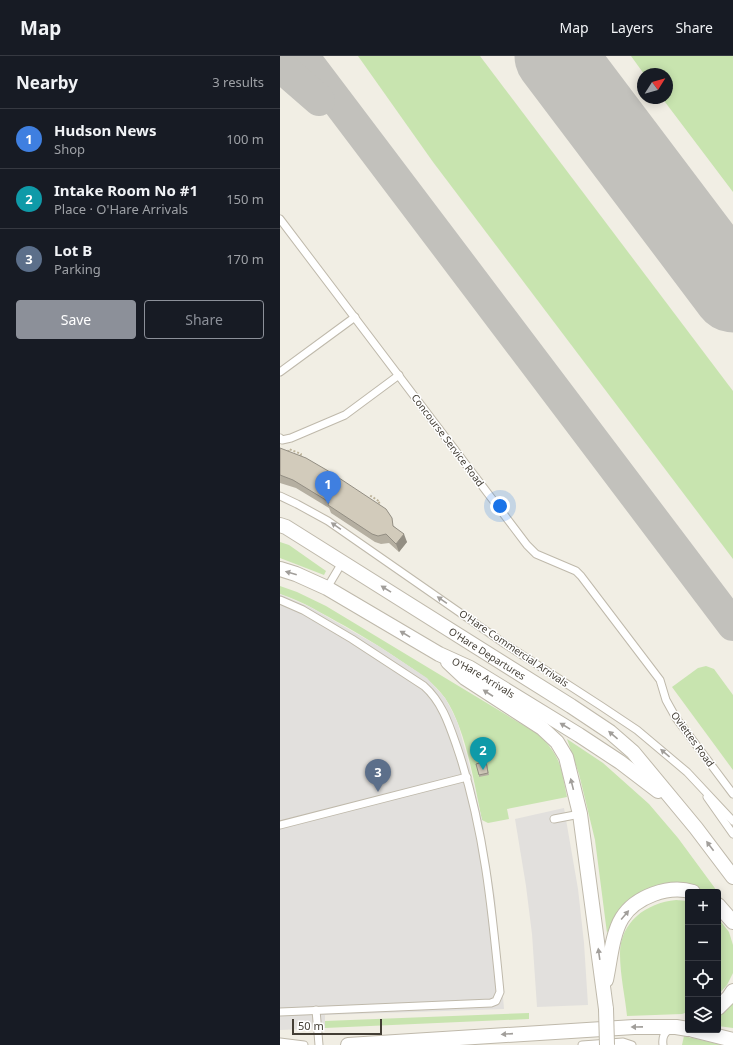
<!DOCTYPE html>
<meta charset="utf-8">
<style>
:root{--surface:#171b24;--page:#20242c;--text:#f1f3f6;--muted:#9ea1a6;--line:#363941;--accent:#8c9099}
body{margin:0;font-family:"Noto Sans",sans-serif;background:var(--page);color:var(--text)}
.controls{position:absolute;right:12px;bottom:12px;display:grid;overflow:hidden;border-radius:4px;box-shadow:0 2px 10px #0003}
.controls button{width:36px;height:36px;display:grid;place-items:center;padding:0;border:0;border-bottom:1px solid var(--line);background:var(--surface);color:var(--text);font:20px sans-serif}
.compass{position:absolute;left:357px;top:12px;width:36px;height:36px;border-radius:50%;background:var(--surface);box-shadow:0 2px 10px #0003;rotate:53deg}
.scale{position:absolute;left:12px;bottom:10px;width:90px;box-sizing:border-box;padding-left:4px;border:2px solid #433e35;border-top:0;font-size:11px;line-height:14px;white-space:nowrap;color:#433e35;-webkit-text-stroke:3px #fff;paint-order:stroke}
.you{position:absolute;left:220px;top:450px;width:14px;height:14px;margin:-10px;border:3px solid #fff;border-radius:50%;background:#1a73e8;box-shadow:0 0 0 6px #1a73e833}
.badge{display:grid;place-items:center;width:26px;height:26px;border-radius:50%;background:var(--accent);color:#fff;font-size:13px;font-weight:700}
.pin{position:absolute;translate:-50% -33px;filter:drop-shadow(0 1px 2px #0008)}
.pin::after{content:'';position:absolute;top:21px;width:14px;height:12px;background:inherit;clip-path:polygon(0 0,100% 0,50% 100%)}
.list{margin:0;padding:0;list-style:none}
h2{display:flex;justify-content:space-between;align-items:center;height:52px;margin:0;padding:0 16px;font-size:17px}
h2 small{font-size:13px;font-weight:400;color:var(--muted)}
.list li{display:grid;grid-template-columns:26px 1fr auto;gap:12px;align-items:center;box-sizing:border-box;height:60px;padding:0 16px;border-top:1px solid var(--line)}
.list b{display:block;font-size:15px;white-space:nowrap}
.list p{margin:0;font-size:13px;white-space:nowrap;color:var(--muted)}
.list em{font-size:13px;font-style:normal;color:var(--muted)}
.actions{display:flex;gap:8px;padding:12px 16px}
.actions a{flex:1;padding:9px 0;border:1px solid var(--accent);border-radius:4px;text-align:center;font-size:14px;color:var(--accent)}
.actions .main{background:var(--accent);color:#fff}
.icon{flex:none;width:22px;height:22px;fill:none;stroke:currentColor;stroke-width:2;stroke-linecap:round;stroke-linejoin:round}
.map{position:relative;flex:none;width:453px;height:989px;overflow:hidden}
header{display:flex;align-items:center;gap:24px;box-sizing:border-box;height:56px;padding:0 20px;background:var(--surface);border-bottom:1px solid var(--line)}
header strong{font-size:19px}
nav{display:flex;gap:22px;margin-inline-start:auto;font-size:14px}
main{display:flex}
aside{flex:1;background:var(--surface)}
.map>svg:first-child{display:block}
</style>
<header>
<strong>Map</strong>
<nav><a>Map</a><a>Layers</a><a>Share</a></nav>
</header>
<main>
<aside>
<h2>Nearby<small>3 results</small></h2>
<ul class="list">
<li><span class="badge" style="background:#3f7fe0">1</span><div><b>Hudson News</b><p>Shop</p></div><em>100 m</em></li>
<li><span class="badge" style="background:#0f9aa8">2</span><div><b>Intake Room No #1</b><p>Place · O'Hare Arrivals</p></div><em>150 m</em></li>
<li><span class="badge" style="background:#5c6f8a">3</span><div><b>Lot B</b><p>Parking</p></div><em>170 m</em></li>
</ul>
<div class="actions"><a class="main">Save</a><a>Share</a></div>
</aside>
<div class="map">
<svg width="453" height="989" viewBox="0 0 453 989">
<rect width="100%" height="100%" fill="#f1eee4"/>
<g fill="#c8e4af">
<polygon points="78,0 200,0 453,335 453,503 153,106"/>
<polygon points="351,0 453,0 453,136 382,42 387,42 387,18 364,18"/>
<polygon points="0,486 9,489 46,515 44,519 0,502"/>
<path d="M0 530 17 536 46 550 258 678C281 700 281 711 287 741L227 753 229 763 208 767 202 764C194 727 186 673 165 642 155 628 141 618 127 609 107 595 86 582 65 570 44 559 23 545 0 538Z"/>
<polygon points="426,610 434,613 453,639 453,714 392,631 418,612"/>
<polygon points="287,683 323,707 369,748 398,782 437,835 428,836 409,830 337,859 327,877 315,784 299,718"/>
<path d="M396 844 408 845V956L402 958 347 960C345 940 340 919 340 898 340 866 366 847 396 844Z"/>
<polygon points="438,862 449,876 453,889 453,917 447,929 438,939"/>
<polygon points="453,945 453,972 438,970 438,960 445,956"/>
<polygon points="249,957 249,963 45,972 45,965"/>
<polygon points="404,980 442,989 402,989"/>
</g>
<g fill="#e2e0dd">
<polygon points="0,538 30,551 100,591 147,622 165,642 172,655 178,668 189,708 202,764 215,842 224,953 45,959 45,972 0,974"/>
<polygon points="284,752 298,833 304,887 308,949 257,951 252,878 246,830 235,763"/>
</g>
<g fill="none" stroke-linecap="round" stroke-linejoin="round">
<g stroke="#c2c1bc" stroke-width="32">
<polyline points="23,0 453,569"/>
<polyline points="0,10 39,44"/>
</g>
<polyline stroke="#c2c1bc" stroke-width="81" points="275,0 453,236"/>
<g stroke="#bfb9ab" stroke-width="9">
<g id="lane">
<polyline points="0,163 247,489 256,498 296,515 301,520 380,624 386,644 396,662 453,738"/>
<polyline points="0,316 75,261"/>
<polyline points="0,382 2,384 11,382 65,359 119,319"/>
<polyline points="0,440 17,448 48,465 225,588 321,650 357,674 407,716 453,765"/>
<polyline points="47,532 63,505"/>
<path d="M0 544 23 554 72 583 144 630C162 646 169 668 177 691 204 770 212 853 220 936L216 945 211 947 0 956"/>
<polyline points="427,741 453,778"/>
<polyline points="274,763 300,758"/>
<polyline points="0,769 187,721"/>
<polyline points="36,954 39,989"/>
<polyline points="0,986 24,989"/>
<polyline points="302,989 343,986 352,989"/>
<path d="M383 989C382 981 384 977 390 973"/>
</g>
</g>
<g stroke="#bfb9ab" stroke-width="16">
<g id="street">
<path id="s1" d="M0 469 6 471 291 650 330 676 353 696 416 772 453 821"/>
<path id="s2" d="M0 513 16 518 47 532 159 598 190 612 299 679 340 706 378 735"/>
<polyline points="168,606 185,622 262,672 277,686 286,701 300,758 326,953"/>
<polyline points="438,849 453,866"/>
<path d="M326 924C330 906 332 878 342 862 355 841 389 828 413 836"/>
<polyline points="438,952 449,941 453,935"/>
<polyline points="413,974 453,984"/>
<polyline points="68,989 354,971 396,971 408,973"/>
</g>
</g>
<g stroke="#bdb39a" stroke-width="2" stroke-dasharray="2 2" stroke-linecap="butt">
<polyline points="8,396 9,393 21,398 20,401"/>
<polyline points="88,444 91,440 100,446 96,449"/>
</g>
<use href="#lane" stroke="#fff" stroke-width="7"/>
<use href="#street" stroke="#fff" stroke-width="14"/>
<g stroke="#bfb9ab" stroke-width="16" stroke-linecap="butt">
<polyline id="street-bridge" points="326,953 327,989"/>
</g>
<use href="#street-bridge" stroke="#fff" stroke-width="14"/>
</g>
<g fill="#b5afa1">
<polygon points="0,392 115,471 127,486 119,496 109,487 101,488 95,486 51,457 49,452 16,432 0,427"/>
<polygon points="207,708 209,719 199,721 199,719"/>
</g>
<polygon fill="#938e83" points="124,478 127,486 119,496 116,488"/>
<g fill="#d2cbbb" stroke="#938e83">
<polygon points="0,392 26,402 50,416 106,453 112,462 113,470 124,478 116,488 106,478 98,480 92,478 48,449 49,446 13,424 0,419"/>
<polygon points="206,705 208,717 199,719 196,708"/>
</g>
<defs><path id="oneway-solid" d="M-6-.8H1V-3.2L6.5 0L1 3.2V.8H-6Z"/></defs>
<g fill="#a19e9a">
<use href="#oneway-solid" transform="translate(56 470) rotate(-145)"/>
<use href="#oneway-solid" transform="translate(11 517) rotate(-164)"/>
<use href="#oneway-solid" transform="translate(106 533) rotate(-148)"/>
<use href="#oneway-solid" transform="translate(162 544) rotate(-145)"/>
<use href="#oneway-solid" transform="translate(125 578) rotate(-149)"/>
<use href="#oneway-solid" transform="translate(208 637) rotate(-147)"/>
<use href="#oneway-solid" transform="translate(285 670) rotate(-149)"/>
<use href="#oneway-solid" transform="translate(333 679) rotate(-140)"/>
<use href="#oneway-solid" transform="translate(385 697) rotate(-140)"/>
<use href="#oneway-solid" transform="translate(292 728) rotate(-104)"/>
<use href="#oneway-solid" transform="translate(430 790) rotate(-127)"/>
<use href="#oneway-solid" transform="translate(345 859) rotate(-50)"/>
<use href="#oneway-solid" transform="translate(319 898) rotate(-98)"/>
<use href="#oneway-solid" transform="translate(357 971) rotate(179)"/>
<use href="#oneway-solid" transform="translate(227 978) rotate(176)"/>
</g>
<g text-anchor="middle" dominant-baseline="central" stroke-width="3" stroke-linejoin="round" paint-order="stroke">
<g font-size="10" fill="#433e35" stroke="#fff">
<text transform="translate(168 384) rotate(53)">Concourse Service Road</text>
<text transform="translate(234 592) rotate(34)">O'Hare Commercial Arrivals</text>
<text stroke="none"><textPath href="#s1" startOffset="244">O'Hare Departures</textPath></text>
<text stroke="none"><textPath href="#s2" startOffset="231">O'Hare Arrivals</textPath></text>
<text transform="translate(413 683) rotate(54)">Oviettes Road</text>
</g>
</g>
</svg>
<div class="controls">
<button>+</button>
<button>−</button>
<button><svg class="icon" aria-label="locate" viewBox="0 0 24 24"><circle cx="12" cy="12" r="6"/><path d="M12 2v4M12 18v4M2 12h4M18 12h4"/></svg></button>
<button><svg class="icon" aria-label="layers" viewBox="0 0 24 24"><path d="M12 4l9 5-9 5-9-5zM3 14l9 5 9-5"/></svg></button>
</div>
<svg class="compass" viewBox="-18 -18 36 36"><path d="M0-13l5 13h-10z" fill="#e53935"/><path d="M0 13l5-13h-10z" fill="#9ea1a6"/></svg>
<div class="scale">50 m</div>
<div class="you"></div>
<div class="pin badge" style="left:48px;top:448px;background:#3f7fe0">1</div>
<div class="pin badge" style="left:203px;top:714px;background:#0f9aa8">2</div>
<div class="pin badge" style="left:98px;top:736px;background:#5c6f8a">3</div>
</div>
</main>
